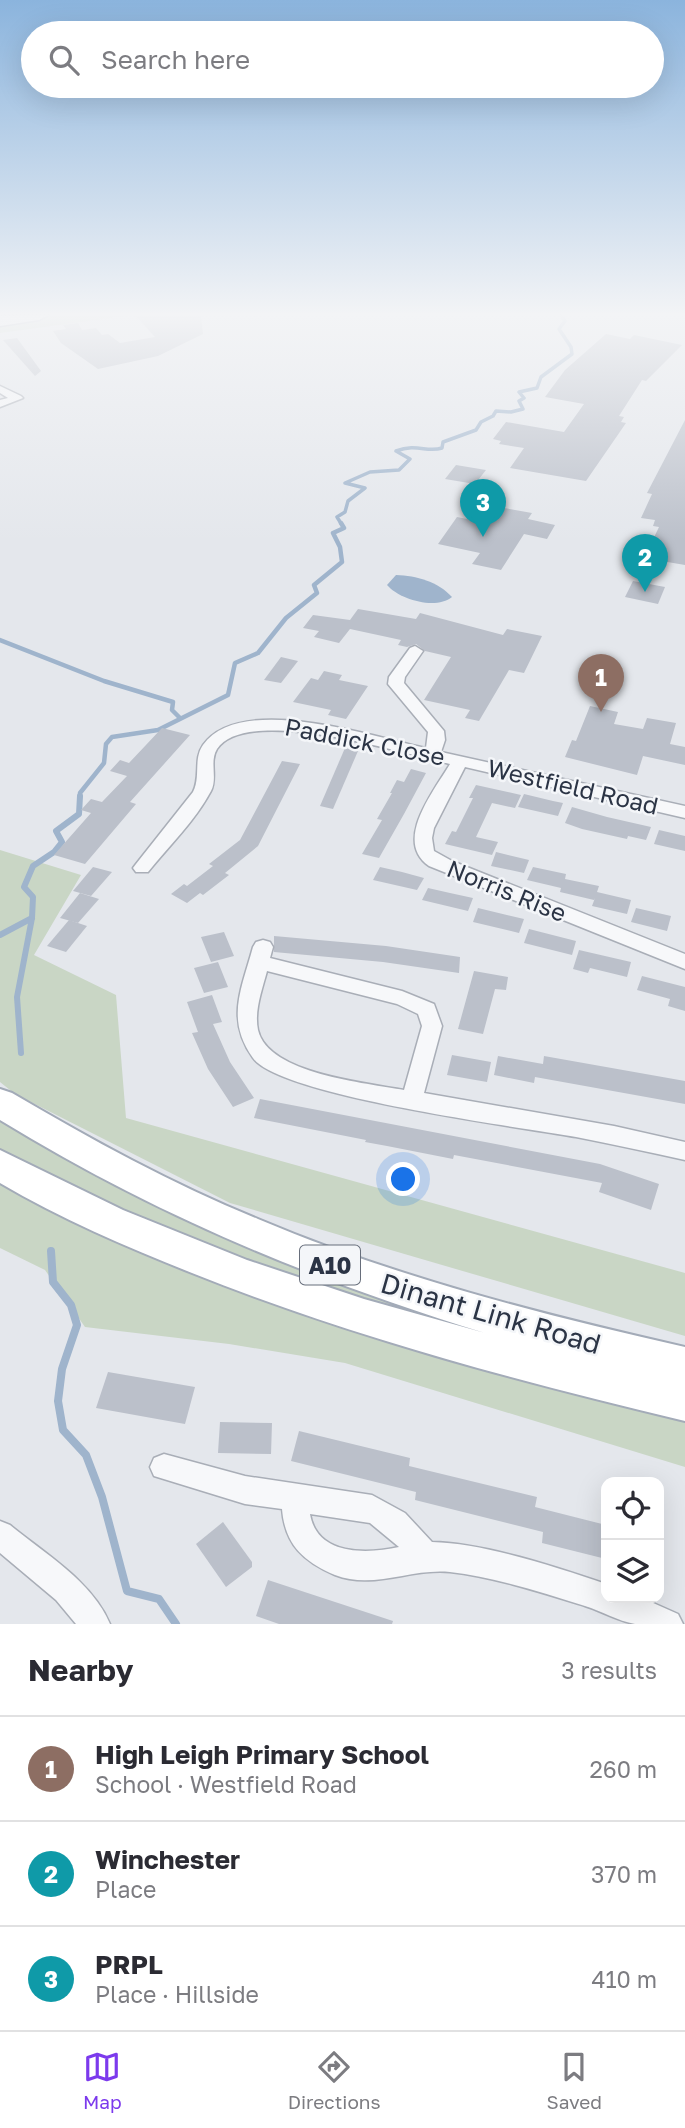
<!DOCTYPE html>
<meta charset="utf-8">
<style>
:root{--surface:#fff;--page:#f2f2f3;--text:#2b2b33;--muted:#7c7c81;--line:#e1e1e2;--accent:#7c3aed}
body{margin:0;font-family:"Golos Text",sans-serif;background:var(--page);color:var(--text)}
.controls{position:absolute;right:21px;bottom:21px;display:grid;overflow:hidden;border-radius:14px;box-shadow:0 7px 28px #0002}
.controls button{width:63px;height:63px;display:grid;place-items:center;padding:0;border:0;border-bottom:2px solid var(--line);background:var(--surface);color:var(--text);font:35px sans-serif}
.you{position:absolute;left:404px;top:1180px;width:24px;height:24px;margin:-18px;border:5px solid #fff;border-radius:50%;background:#1a73e8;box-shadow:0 0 0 10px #1a73e833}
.badge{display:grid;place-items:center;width:46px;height:46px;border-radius:50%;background:var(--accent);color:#fff;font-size:23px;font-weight:700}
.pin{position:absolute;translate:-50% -58px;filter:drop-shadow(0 2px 4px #0008)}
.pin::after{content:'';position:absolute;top:37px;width:24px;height:21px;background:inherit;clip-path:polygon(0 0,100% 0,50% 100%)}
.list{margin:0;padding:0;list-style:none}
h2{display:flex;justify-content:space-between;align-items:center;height:91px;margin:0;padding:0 28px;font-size:30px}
h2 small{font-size:23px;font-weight:400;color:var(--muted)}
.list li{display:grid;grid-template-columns:46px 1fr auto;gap:21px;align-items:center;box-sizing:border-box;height:105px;padding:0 28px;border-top:2px solid var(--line)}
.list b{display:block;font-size:26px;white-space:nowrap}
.list p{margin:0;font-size:23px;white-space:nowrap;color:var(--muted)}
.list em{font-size:23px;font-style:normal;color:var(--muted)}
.icon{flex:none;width:38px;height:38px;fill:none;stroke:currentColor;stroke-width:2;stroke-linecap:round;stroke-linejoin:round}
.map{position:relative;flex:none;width:685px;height:1624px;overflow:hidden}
.search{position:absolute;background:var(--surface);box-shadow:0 7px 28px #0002;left:21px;right:21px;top:21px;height:77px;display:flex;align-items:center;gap:18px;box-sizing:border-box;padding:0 24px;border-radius:38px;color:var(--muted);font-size:26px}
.sheet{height:406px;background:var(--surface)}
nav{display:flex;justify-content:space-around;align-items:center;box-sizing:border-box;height:98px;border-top:2px solid var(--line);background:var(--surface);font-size:19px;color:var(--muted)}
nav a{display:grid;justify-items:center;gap:4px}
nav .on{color:var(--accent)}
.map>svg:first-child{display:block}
</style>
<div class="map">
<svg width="685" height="1624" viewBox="0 0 685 1624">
<rect width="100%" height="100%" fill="#e4e7ec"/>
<g fill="#c9d6c5">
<polygon points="48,315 132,315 0,333 0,323"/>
<polygon points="0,850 81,875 34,955 116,995 126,1118 685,1273 685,1336 230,1203 15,1094 0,1082"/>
<polygon points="0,1115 569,1350 430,1324 185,1240 0,1151"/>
<polygon points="0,1184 149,1254 305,1315 685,1414 685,1467 345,1363 229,1344 85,1327 45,1270 0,1248"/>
</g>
<path fill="#9fb4cc" d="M396 575C417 576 437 581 452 597 436 610 400 600 387 585Z"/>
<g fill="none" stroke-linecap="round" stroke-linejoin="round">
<path stroke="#9fb4cc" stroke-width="3.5" d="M342 525 337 517 345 512 348 501 365 488 345 483 370 472 399 470 410 459 396 451C417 443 427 453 442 448L443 442 476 430 481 422 493 416 496 411 511 412 523 409 519 401 524 398 519 392 537 388 541 377 572 354 571 347 559 329 565 321 561 315"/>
<g stroke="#9fb4cc" stroke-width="4.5">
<polyline points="0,640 104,681 173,702 172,710 180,718"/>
<polyline points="80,798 80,793 104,763 106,744 112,737 158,730 228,695 235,663 258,653 286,618 317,593 314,585 342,562 340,547 333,533 344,528 341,523"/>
</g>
<g stroke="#9fb4cc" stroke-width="6">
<polyline points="0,935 32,918"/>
<polyline points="21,1053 17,997 32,918 33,897 24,887 33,866 54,852 62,842 56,831 79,814 80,796"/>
</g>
<polyline stroke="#9fb4cc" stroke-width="8" points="51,1251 53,1282 71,1305 77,1325 62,1369 58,1401 63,1430 86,1455 102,1497 127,1591 159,1599 176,1624"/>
</g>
<g fill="#bbc0ca">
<polygon points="135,315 201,315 203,334 158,356 98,369 61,343 53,331 66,329 63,325 78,323 82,330 96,328 102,335 108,334 120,343 155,337"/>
<polygon points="606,334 630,339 634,335 682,345 646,381 642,380 619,416 624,417 621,422 626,423 586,481 510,468 524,448 499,444 501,441 493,439 506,422 564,432 584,404 545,397 565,370"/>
<polygon points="17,338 41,371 35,376 3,340"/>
<polygon points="685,420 685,565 644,558 659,527 653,526 655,520 641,518 652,494 647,493"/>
<polygon points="456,465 486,470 475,484 445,479"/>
<polygon points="488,505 532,513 528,519 555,525 547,539 524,534 501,570 472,564 480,553 438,544 457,517 477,521"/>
<polygon points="633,581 665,587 658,604 625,597"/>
<polygon points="358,609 416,619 420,613 503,635 507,629 542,636 524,673 509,670 479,721 465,718 470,710 424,700 451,657 425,651 416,644 407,647 398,645 401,640 350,629 339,643 314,637 319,631 303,628 313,615 350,620"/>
<polygon points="281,657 298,661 281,683 264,680"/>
<polygon points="324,671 342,675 339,680 368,686 346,719 328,715 331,710 293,702 311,678 318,680"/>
<polygon points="590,706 618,712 614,724 643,729 647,718 676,723 670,744 685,747 685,765 643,756 637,775 565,757 572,740 576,741"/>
<polygon points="162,728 190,735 130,802 136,804 85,864 54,855 91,813 81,810 91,799 102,802 127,776 110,771 120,760 129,763"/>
<polygon points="345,748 358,751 333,809 320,806"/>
<polygon points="282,761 300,764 258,846 225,873 229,875 203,895 200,893 187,903 171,894 184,884 187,886 213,866 209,864 240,840"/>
<polygon points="411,769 426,773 404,814 379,858 362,854 382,820 377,819 392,793 390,793 397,780 404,782"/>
<polygon points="476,785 521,795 515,808 492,803 476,837 498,842 492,855 445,844 452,831 456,832 473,798 469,798"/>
<polygon points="524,794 553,801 563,803 558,816 518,807"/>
<polygon points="572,807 607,817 651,827 646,840 628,836 627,839 582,829 565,823"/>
<polygon points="659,830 685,836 685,851 654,844"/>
<polygon points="496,852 529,860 524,873 491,866"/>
<polygon points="93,867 112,872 91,896 73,891"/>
<polygon points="380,867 402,872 424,878 417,890 373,880"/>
<polygon points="533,867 566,874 565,879 599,886 597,892 631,900 627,914 592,906 595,898 594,900 560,892 561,888 527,880"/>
<polygon points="428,888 450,893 473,898 468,911 422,900"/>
<polygon points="80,893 99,899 78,923 60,918"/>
<polygon points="478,908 524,919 519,933 473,922"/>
<polygon points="636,908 671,916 667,931 631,922"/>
<polygon points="69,920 87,926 66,952 47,946"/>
<polygon points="529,929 576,941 572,955 524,943"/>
<polygon points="224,932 234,956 211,962 201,937"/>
<polygon points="274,936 386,946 460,957 459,973 383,962 274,952"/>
<polygon points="579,950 631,962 627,977 590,968 588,973 573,969"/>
<polygon points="218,962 228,987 204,993 194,968"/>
<polygon points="474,971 508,977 506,990 495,989 483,1034 458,1029"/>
<polygon points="642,976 685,987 685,1011 668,1006 670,999 637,990"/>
<polygon points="212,995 222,1022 213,1024 230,1062 254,1098 233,1107 208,1069 192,1033 198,1032 187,1002"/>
<polygon points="452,1055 491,1062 487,1082 447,1075"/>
<polygon points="498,1056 543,1064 544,1056 685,1081 685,1104 535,1077 534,1083 494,1075"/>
<polygon points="260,1099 600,1164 659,1184 651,1210 599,1192 602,1183 454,1155 453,1159 387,1146 365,1142 366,1140 254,1118"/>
<polygon points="108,1372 195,1387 185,1424 96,1408"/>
<polygon points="220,1422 272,1423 271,1454 218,1453"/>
<polygon points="299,1431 410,1458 409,1466 537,1497 535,1507 606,1525 606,1559 542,1543 543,1532 415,1500 416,1492 291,1461"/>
<polygon points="223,1522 252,1562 252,1567 226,1587 196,1544"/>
<polygon points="268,1580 393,1621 392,1624 279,1624 256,1616"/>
</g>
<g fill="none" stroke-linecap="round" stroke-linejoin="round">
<g stroke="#a9aeb7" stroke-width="3">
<g id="minor">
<polygon points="0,386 21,396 23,398 0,407 0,400 8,398 0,393"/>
<path d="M415 646 423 651 405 677 404 683 444 731 445 740 441 752 685 806V818L465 767 434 828 432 838 434 851 452 861 685 954V969L429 866C393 841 434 791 450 764 405 754 247 704 217 749 209 762 218 778 211 791 195 821 169 846 148 872H136L133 868 136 864 193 792C201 777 193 759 203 745 241 692 373 737 426 748L428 732 388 684 389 677 410 648Z"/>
<path d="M263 940 270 942 273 947 270 958 402 991 434 1004 442 1026 424 1093 614 1126 685 1142V1160C649 1152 612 1144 576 1137 519 1127 280 1096 253 1058 225 1019 242 988 253 947L256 942ZM267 971 397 1004 418 1014 422 1026 404 1090C367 1083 268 1074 258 1030 254 1011 262 990 267 971Z"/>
<path d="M164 1454 245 1476 372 1495 405 1513 432 1542C484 1543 556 1567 606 1584V1598H642L678 1614 683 1624C668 1624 650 1624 635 1624 618 1621 601 1611 585 1606 543 1593 494 1577 450 1572 411 1568 373 1590 335 1575 304 1562 285 1545 282 1509L245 1504 154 1476 150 1467 154 1458ZM310 1514 370 1523 399 1547C367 1554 317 1556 310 1514Z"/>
<path d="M0 1521 10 1525C44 1553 93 1582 110 1624H76L56 1600 0 1553Z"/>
</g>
</g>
<g stroke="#a3abb8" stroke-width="4">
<path id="primary" d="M0 1089 12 1093C92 1140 172 1184 258 1219 395 1277 540 1314 685 1347V1421C518 1381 352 1337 192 1273 127 1247 61 1219 0 1183V1150L123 1210 247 1260 364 1299 485 1333C310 1279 157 1216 0 1120Z"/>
</g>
<g stroke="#8b94a3" stroke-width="3">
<polygon id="trunk" points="48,315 39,320 0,326 0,316"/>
</g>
<use href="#minor" fill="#f7f8fa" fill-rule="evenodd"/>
<use href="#primary" fill="#fff" fill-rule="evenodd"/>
<use href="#trunk" fill="#fff" fill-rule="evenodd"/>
</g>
<linearGradient id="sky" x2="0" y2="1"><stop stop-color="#8bb4dd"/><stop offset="0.58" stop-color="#f3f4f6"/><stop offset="1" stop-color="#f3f4f6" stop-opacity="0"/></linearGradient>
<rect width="685" height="542" fill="url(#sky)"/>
<g text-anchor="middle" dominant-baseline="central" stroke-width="5" stroke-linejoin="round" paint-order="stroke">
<rect fill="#f4f6f9" stroke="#676e7b" stroke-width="2" x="300" y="1245.5" width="60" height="39" rx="5"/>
<g font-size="23" font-weight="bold" fill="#2b3445">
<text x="330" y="1265">A10</text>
</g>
<g font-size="24" fill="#2b3445" stroke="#f4f6f9">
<text transform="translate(365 741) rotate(11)">Paddick Close</text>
<text transform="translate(573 786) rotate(13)">Westfield Road</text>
<text transform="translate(507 890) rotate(22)">Norris Rise</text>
</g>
<g font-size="28" fill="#2b3445" stroke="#f4f6f9">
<text transform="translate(491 1313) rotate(16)">Dinant Link Road</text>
</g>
</g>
</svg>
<div class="controls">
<button><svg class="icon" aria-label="locate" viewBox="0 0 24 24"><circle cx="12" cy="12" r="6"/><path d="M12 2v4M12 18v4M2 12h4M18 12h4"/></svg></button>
<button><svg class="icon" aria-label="layers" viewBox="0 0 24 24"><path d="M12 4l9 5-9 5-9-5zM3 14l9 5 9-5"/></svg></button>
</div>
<div class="you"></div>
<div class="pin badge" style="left:601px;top:712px;background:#8d6e63">1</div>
<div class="pin badge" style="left:645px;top:592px;background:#0f9aa8">2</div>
<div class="pin badge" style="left:483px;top:537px;background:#0f9aa8">3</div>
<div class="search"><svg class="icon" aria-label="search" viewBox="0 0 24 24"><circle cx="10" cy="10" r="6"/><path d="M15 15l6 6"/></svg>Search here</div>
</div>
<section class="sheet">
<h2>Nearby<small>3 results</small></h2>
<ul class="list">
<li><span class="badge" style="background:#8d6e63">1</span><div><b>High Leigh Primary School</b><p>School · Westfield Road</p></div><em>260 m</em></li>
<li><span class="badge" style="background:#0f9aa8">2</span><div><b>Winchester</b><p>Place</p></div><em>370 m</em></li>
<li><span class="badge" style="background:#0f9aa8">3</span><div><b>PRPL</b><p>Place · Hillside</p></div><em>410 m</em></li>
</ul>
</section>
<nav>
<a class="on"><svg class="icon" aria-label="map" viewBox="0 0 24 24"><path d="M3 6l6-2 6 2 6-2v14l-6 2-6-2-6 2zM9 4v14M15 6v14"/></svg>Map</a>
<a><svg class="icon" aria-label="directions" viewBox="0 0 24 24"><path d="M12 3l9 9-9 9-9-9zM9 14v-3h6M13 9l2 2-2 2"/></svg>Directions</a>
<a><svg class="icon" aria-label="saved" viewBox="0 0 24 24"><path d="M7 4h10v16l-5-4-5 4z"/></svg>Saved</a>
</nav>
